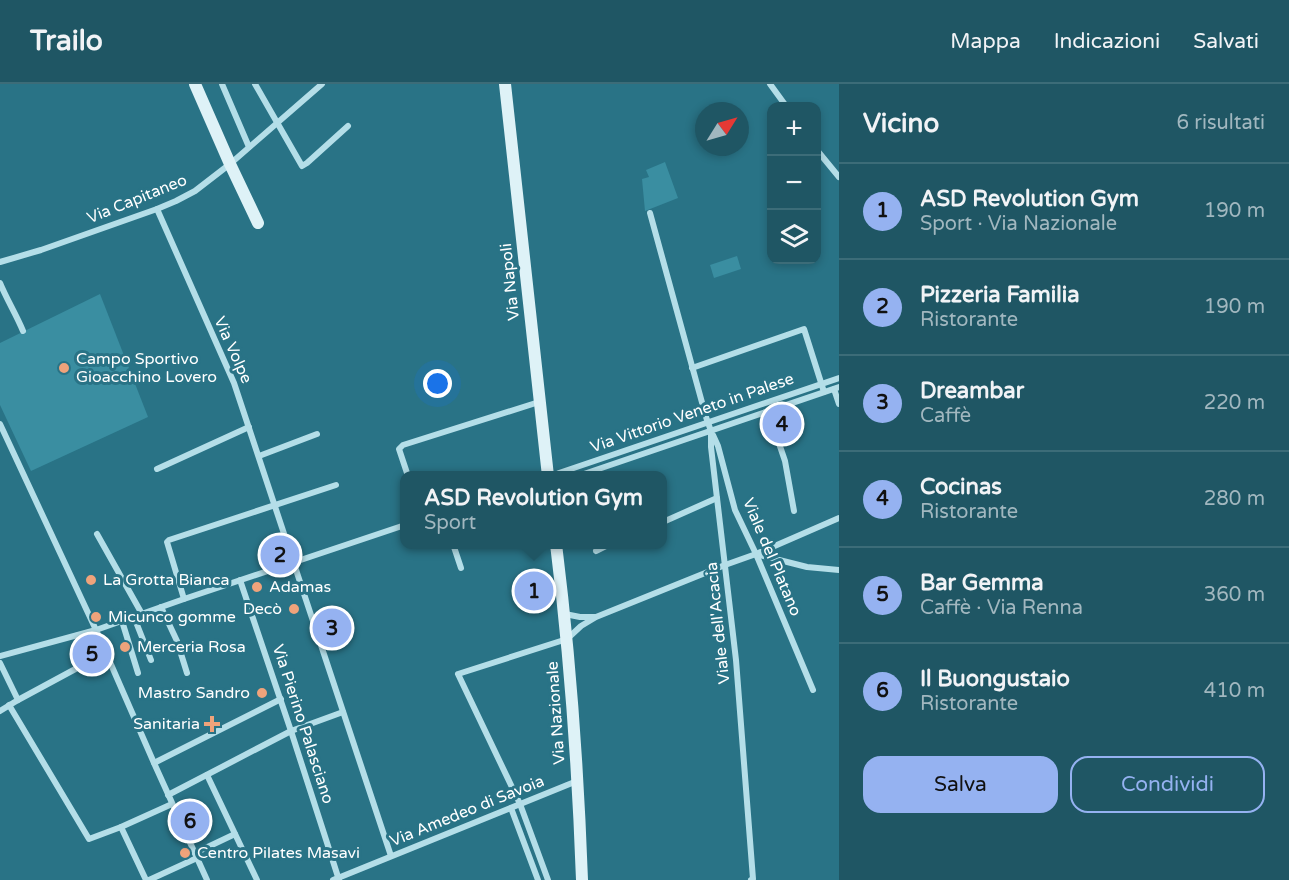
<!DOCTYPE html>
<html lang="it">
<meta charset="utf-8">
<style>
:root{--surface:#1f5664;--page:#2c5f6d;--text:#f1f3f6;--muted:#a1b7bf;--line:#3c6c78;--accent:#95b2f1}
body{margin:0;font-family:"Varela Round",sans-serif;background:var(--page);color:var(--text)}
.controls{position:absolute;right:18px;top:18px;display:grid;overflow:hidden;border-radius:12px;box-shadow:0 3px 9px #0003}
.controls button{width:54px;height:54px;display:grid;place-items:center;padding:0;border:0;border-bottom:2px solid var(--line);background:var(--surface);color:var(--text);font:30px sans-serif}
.compass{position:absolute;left:695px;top:18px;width:54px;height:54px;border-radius:50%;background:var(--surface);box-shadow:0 3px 9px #0003;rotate:53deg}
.you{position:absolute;left:438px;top:300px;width:21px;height:21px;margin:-15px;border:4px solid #fff;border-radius:50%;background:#1a73e8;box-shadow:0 0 0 9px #1a73e833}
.badge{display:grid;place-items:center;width:39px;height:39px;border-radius:50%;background:var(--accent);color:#111;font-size:20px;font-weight:700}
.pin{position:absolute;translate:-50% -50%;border:3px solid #fff;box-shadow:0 2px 6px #0006}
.popup{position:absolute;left:400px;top:387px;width:267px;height:78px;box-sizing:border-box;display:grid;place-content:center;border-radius:12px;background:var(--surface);filter:drop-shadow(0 2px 4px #0005);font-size:20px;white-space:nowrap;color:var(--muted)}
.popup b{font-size:22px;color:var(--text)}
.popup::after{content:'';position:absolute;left:50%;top:100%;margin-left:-12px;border:12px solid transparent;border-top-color:var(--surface)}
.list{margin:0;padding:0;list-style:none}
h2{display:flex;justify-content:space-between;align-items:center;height:78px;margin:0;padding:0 24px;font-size:26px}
h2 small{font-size:20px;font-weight:400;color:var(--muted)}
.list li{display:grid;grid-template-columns:39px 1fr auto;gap:18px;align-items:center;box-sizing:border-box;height:96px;padding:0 24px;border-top:2px solid var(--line)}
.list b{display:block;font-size:22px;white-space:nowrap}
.list p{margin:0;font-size:20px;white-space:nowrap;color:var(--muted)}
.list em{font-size:20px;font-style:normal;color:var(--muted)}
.actions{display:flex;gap:12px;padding:18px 24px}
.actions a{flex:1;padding:14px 0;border:2px solid var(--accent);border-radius:18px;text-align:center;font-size:21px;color:var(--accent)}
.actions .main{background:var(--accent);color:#111}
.icon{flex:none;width:33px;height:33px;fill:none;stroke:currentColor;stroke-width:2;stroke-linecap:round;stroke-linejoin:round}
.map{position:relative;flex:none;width:839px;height:796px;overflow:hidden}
header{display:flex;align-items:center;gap:36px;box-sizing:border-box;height:84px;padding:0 30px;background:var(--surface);border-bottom:2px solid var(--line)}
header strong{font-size:28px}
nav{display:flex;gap:33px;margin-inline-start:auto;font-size:21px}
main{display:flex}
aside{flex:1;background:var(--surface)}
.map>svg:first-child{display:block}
</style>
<header>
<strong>Trailo</strong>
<nav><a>Mappa</a><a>Indicazioni</a><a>Salvati</a></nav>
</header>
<main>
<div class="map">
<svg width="839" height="796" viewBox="0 0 839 796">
<rect width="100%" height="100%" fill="#297386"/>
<g fill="#3a8ea1">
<polygon points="665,78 678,114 645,127 642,95 649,93 646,86"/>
<polygon points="737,172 741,185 714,194 710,181"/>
<polygon points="100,210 148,333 31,387 0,321 0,259"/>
</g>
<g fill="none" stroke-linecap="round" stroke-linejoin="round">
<g stroke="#b4dee8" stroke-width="6">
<polyline points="222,0 249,63"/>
<polyline points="255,0 302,82 307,79 348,42"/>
<polyline points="770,0 786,22"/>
<polyline points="816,65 839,93"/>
<polyline points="157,125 234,299 391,772"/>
<polyline points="650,129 706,333 711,347 711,363 736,576 753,795 751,796"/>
<polyline points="0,178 41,166 157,125 176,117 195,107 230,80 322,0"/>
<path d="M0 199C7 216 16 230 23 247"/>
<polyline points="692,284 804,245 824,308"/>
<polyline points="834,305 839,320"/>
<polyline points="768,327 785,377 794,427"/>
<polyline points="0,340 96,546 154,679 207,796"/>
<polyline points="713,351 718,362 735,426 756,470 813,606"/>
<polyline points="259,372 317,350"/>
<polyline points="157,385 249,343"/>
<polyline points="408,392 399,365 403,361 539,318"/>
<polyline points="555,392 559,389 839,294"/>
<polyline points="578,392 839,303"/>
<polyline points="663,438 717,414"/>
<polyline points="97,450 142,530"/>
<polyline points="453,460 461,484"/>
<polyline points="596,467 610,460"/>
<polyline points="756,470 807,483 839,486"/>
<polyline points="240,496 291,647 339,796"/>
<polyline points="184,515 167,458 169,456 336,401"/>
<polyline points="161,523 177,557 187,589"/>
<polyline points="565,530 580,533 595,533"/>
<polyline points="134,533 151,576"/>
<polyline points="122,537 138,589"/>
<polyline points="0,572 96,546 184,515 405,441"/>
<polyline points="0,579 18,616 0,627"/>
<polyline points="18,616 105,569"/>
<polyline points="9,621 89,755 121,743 172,720"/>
<polyline points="154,679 281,615"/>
<polyline points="207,691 257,796"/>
<polyline points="168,711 291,647 343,628"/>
<polyline points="511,724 538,796"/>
<polyline points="121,743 146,796"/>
<polyline points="195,769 235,750"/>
<polyline points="149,796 197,774"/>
<polyline points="333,796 577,697"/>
<polyline points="548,796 520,720 458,590 567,555 581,542 596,533 725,481 756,470 839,434"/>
</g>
<g stroke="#def2f7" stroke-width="12">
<polyline points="195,0 230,80 258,139"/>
<polyline points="505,0 548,392"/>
<path d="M556 460C570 572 578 684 582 796"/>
</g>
</g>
<g fill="#efa37b" stroke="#297386" stroke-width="2">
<circle cx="64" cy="284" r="6"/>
<circle cx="91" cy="496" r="6"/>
<circle cx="257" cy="503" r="6"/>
<circle cx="294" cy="525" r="6"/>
<circle cx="96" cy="533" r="6"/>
<circle cx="125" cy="563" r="6"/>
<circle cx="262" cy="609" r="6"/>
<path d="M209 631h6v6h6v6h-6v6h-6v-6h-6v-6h6z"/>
<circle cx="185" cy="769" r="6"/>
</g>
<g text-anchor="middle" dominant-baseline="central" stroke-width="6" stroke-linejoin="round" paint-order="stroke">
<g font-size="16" fill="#fff" stroke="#297386">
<text transform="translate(137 115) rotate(-22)">Via Capitaneo</text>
<text transform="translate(510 198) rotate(-96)">Via Napoli</text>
<text transform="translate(233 266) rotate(66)">Via Volpe</text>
<text transform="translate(692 329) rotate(-19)">Via Vittorio Veneto in Palese</text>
<text transform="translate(772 473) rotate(67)">Viale del Platano</text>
<text transform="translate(718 539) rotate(-96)">Viale dell'Acacia</text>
<text transform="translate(556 629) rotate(-94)">Via Nazionale</text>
<text transform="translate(303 640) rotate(72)">Via Pierino Palasciano</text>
<text transform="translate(467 727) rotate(-22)">Via Amedeo di Savoia</text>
</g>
<g font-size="16" fill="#fff" stroke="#297386" text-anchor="start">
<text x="76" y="275">Campo Sportivo<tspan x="76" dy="18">Gioacchino Lovero</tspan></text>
<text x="103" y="496">La Grotta Bianca</text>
<text x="269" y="503">Adamas</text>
<text x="282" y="525" text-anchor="end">Decò</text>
<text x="108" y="533">Micunco gomme</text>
<text x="137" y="563">Merceria Rosa</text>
<text x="250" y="609" text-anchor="end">Mastro Sandro</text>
<text x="200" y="640" text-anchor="end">Sanitaria</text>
<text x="197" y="769">Centro Pilates Masavi</text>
</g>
</g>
</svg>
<div class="controls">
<button>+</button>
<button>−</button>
<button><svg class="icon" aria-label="layers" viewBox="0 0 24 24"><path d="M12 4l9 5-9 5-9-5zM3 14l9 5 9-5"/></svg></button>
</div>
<svg class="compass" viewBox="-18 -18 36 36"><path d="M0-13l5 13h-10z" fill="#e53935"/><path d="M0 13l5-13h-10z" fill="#a1b7bf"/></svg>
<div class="you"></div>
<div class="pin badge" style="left:534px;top:507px">1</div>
<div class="popup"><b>ASD Revolution Gym</b>Sport</div>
<div class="pin badge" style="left:280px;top:471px">2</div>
<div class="pin badge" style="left:332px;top:544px">3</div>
<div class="pin badge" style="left:782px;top:340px">4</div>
<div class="pin badge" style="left:92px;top:570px">5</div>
<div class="pin badge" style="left:190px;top:737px">6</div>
</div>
<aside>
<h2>Vicino<small>6 risultati</small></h2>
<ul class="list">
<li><span class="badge">1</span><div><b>ASD Revolution Gym</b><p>Sport · Via Nazionale</p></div><em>190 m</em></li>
<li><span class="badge">2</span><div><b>Pizzeria Familia</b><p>Ristorante</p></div><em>190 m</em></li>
<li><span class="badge">3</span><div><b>Dreambar</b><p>Caffè</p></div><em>220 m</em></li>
<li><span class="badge">4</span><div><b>Cocinas</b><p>Ristorante</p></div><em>280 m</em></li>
<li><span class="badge">5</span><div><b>Bar Gemma</b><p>Caffè · Via Renna</p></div><em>360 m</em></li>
<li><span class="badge">6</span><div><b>Il Buongustaio</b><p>Ristorante</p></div><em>410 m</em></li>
</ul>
<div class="actions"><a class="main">Salva</a><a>Condividi</a></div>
</aside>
</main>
